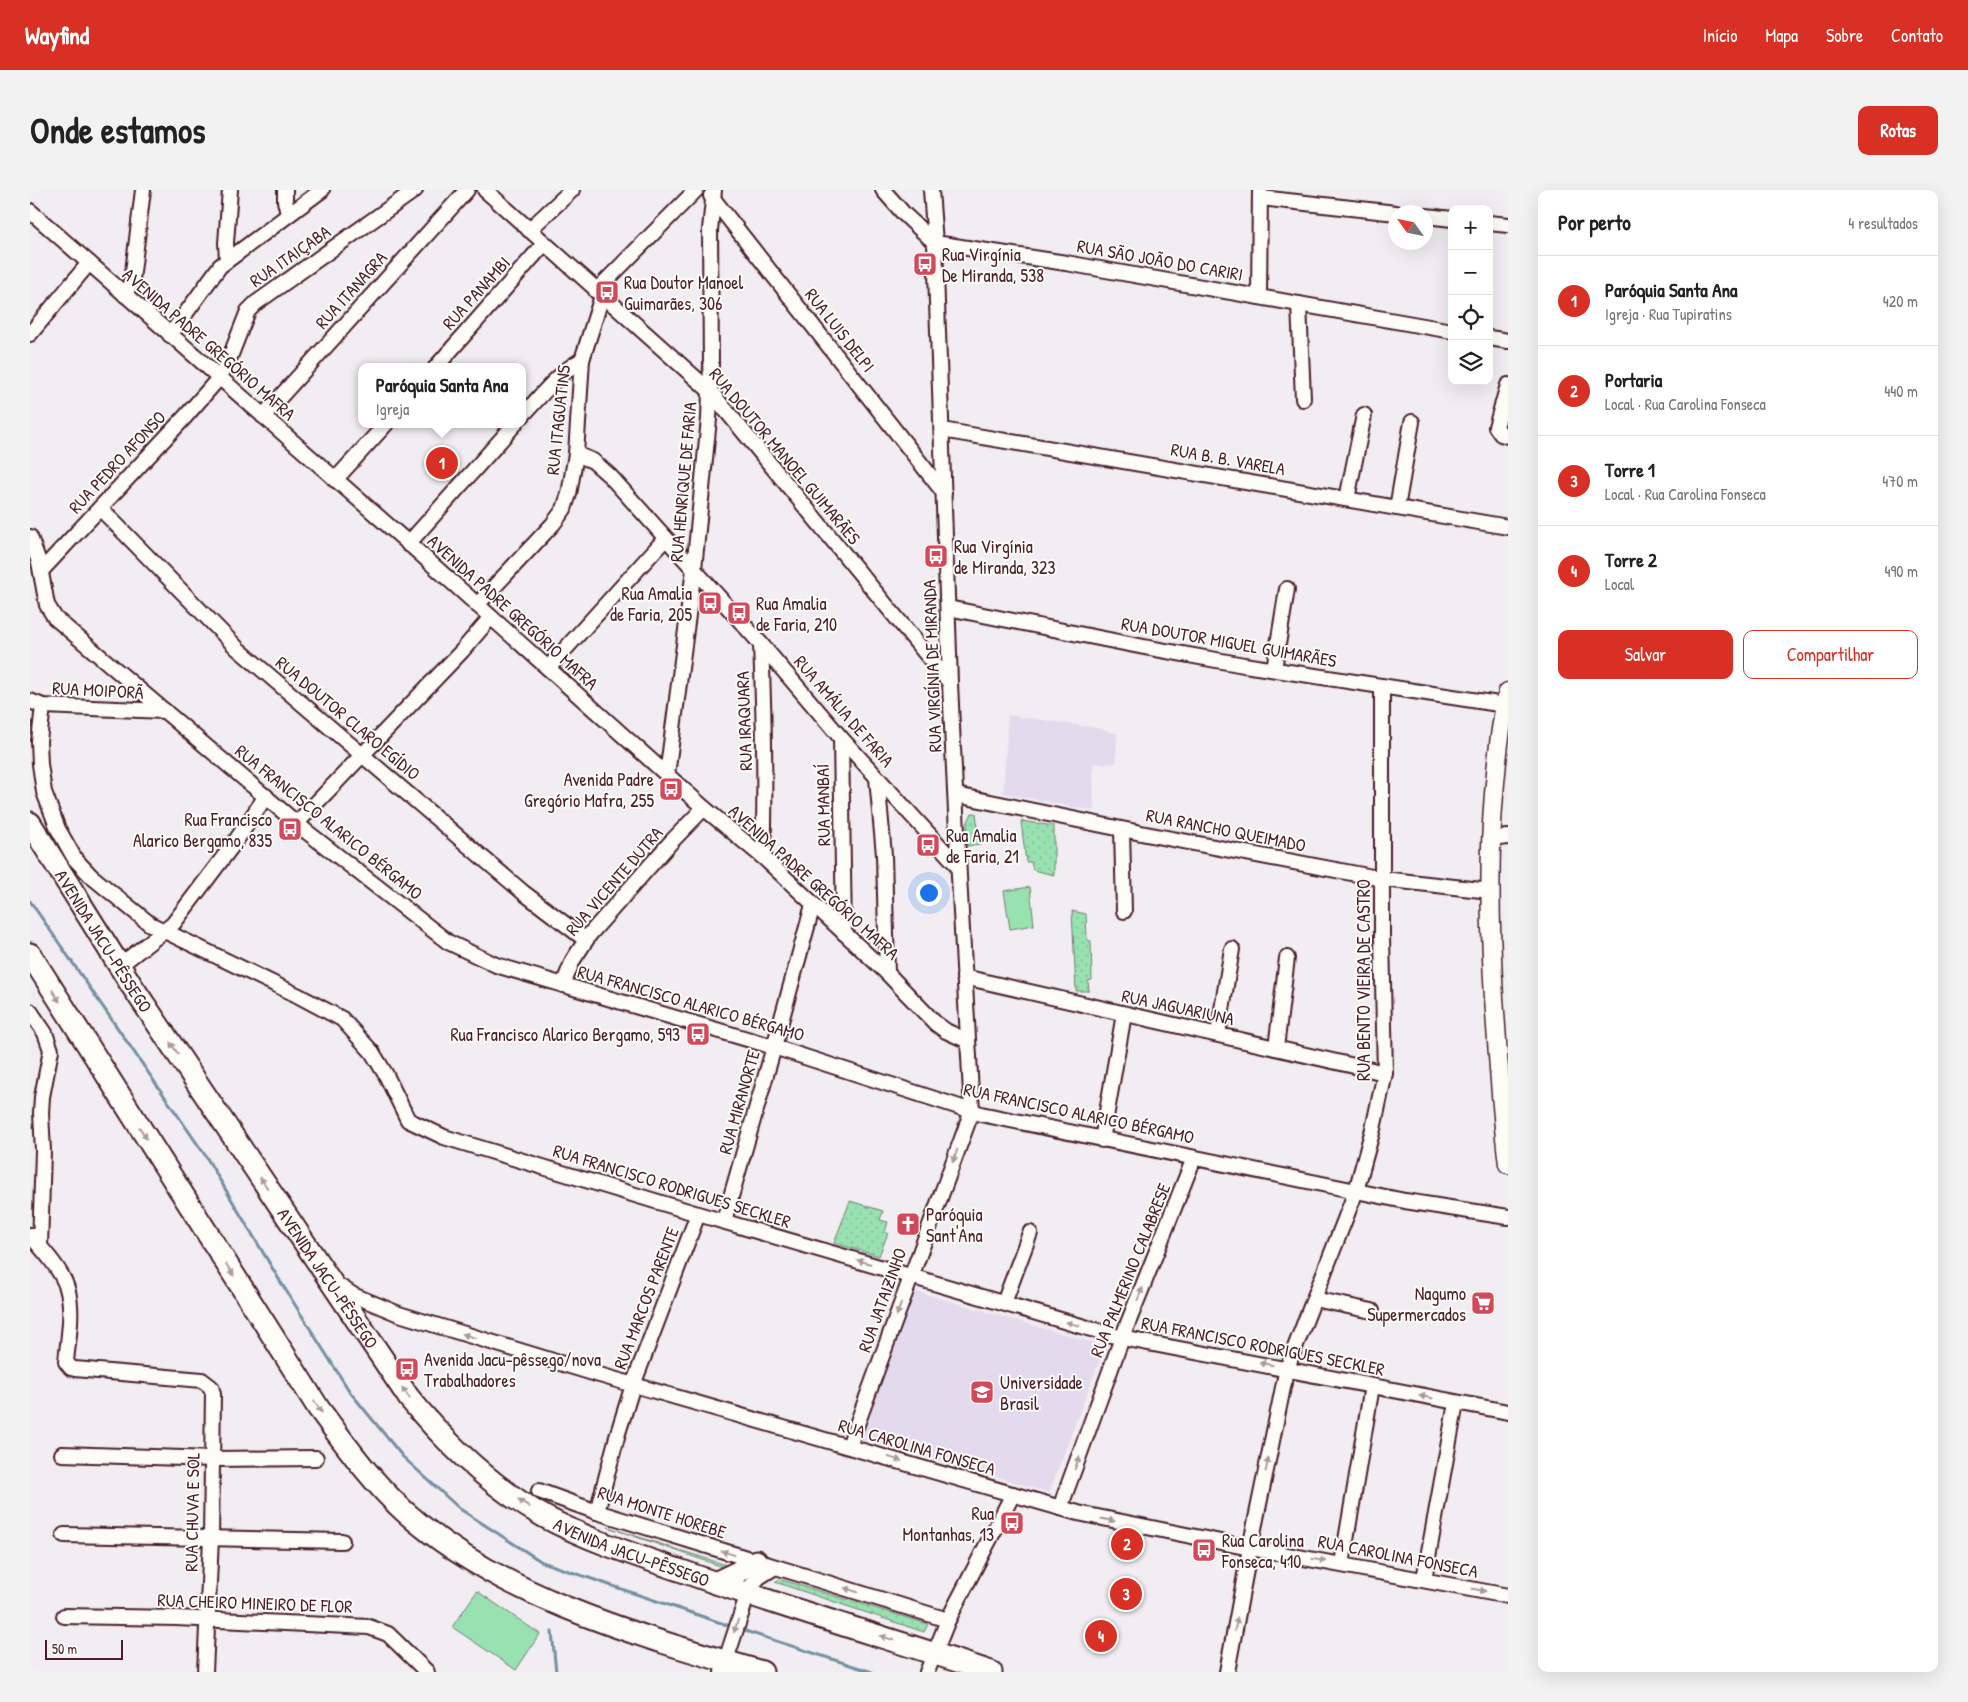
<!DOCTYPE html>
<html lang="pt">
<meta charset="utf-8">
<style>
:root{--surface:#fff;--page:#f2f2f2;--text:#222;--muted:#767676;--line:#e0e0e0;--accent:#d93025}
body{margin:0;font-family:"Patrick Hand",sans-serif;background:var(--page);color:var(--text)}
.controls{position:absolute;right:15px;top:15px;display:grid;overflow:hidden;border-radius:10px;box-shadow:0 5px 20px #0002}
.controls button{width:45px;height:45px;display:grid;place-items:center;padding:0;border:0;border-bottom:1px solid var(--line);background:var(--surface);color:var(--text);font:25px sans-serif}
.compass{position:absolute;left:1358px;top:15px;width:45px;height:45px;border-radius:50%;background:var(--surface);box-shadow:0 5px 20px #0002;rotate:303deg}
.scale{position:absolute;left:15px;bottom:12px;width:78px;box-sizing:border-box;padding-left:5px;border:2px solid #4a1f2b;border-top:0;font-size:14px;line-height:18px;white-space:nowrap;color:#4a1f2b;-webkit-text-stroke:4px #fdfcf7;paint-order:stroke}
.you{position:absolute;left:898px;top:702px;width:18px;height:18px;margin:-12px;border:4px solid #fff;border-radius:50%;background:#1a73e8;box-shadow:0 0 0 8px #1a73e833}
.badge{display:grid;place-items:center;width:32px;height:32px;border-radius:50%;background:var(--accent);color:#fff;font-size:16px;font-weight:700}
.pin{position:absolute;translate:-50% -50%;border:2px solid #fff;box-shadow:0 1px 5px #0006}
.popup{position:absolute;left:328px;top:173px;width:168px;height:65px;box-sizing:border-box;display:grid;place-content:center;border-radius:10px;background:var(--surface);filter:drop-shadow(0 1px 4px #0005);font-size:16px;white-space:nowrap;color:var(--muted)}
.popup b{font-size:19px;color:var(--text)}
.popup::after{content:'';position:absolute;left:50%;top:100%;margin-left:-10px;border:10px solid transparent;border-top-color:var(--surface)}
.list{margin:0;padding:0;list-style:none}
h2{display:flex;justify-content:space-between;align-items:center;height:65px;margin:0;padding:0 20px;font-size:21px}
h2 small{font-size:16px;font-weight:400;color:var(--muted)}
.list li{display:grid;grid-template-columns:32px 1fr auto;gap:15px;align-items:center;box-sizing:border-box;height:90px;padding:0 20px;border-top:1px solid var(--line)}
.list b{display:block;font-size:19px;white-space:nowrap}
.list p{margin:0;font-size:16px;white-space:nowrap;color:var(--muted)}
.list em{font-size:16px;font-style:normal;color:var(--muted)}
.actions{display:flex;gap:10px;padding:15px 20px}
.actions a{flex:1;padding:11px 0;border:1px solid var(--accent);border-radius:10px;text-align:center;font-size:18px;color:var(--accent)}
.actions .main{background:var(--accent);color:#fff}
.icon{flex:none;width:28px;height:28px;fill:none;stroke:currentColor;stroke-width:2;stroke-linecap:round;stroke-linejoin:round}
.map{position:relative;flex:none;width:1478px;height:1482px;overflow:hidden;border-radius:10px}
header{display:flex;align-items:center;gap:30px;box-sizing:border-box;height:70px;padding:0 25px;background:var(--accent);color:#fff}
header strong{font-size:24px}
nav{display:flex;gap:28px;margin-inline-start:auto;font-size:18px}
.intro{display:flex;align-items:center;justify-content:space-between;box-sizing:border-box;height:120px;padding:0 30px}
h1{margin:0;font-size:35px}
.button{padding:12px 22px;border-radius:10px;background:var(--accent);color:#fff;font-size:18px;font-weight:700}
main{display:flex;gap:30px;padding:0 30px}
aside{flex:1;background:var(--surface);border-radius:10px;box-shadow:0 5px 20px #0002}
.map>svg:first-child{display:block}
</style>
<header>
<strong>Wayfind</strong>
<nav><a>Início</a><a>Mapa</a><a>Sobre</a><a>Contato</a></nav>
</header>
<div class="intro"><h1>Onde estamos</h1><a class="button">Rotas</a></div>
<main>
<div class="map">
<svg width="1478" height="1482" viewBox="0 0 1478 1482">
<defs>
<pattern id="park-dots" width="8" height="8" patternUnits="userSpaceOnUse" patternTransform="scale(1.25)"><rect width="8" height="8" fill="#98e1b0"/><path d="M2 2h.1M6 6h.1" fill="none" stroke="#84c198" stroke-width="1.8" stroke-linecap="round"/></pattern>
</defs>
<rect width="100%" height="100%" fill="#f1edf2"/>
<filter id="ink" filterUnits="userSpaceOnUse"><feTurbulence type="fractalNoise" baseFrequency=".02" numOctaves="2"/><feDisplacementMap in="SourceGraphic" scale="10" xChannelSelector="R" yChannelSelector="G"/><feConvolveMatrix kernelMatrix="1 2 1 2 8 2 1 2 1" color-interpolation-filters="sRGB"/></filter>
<g filter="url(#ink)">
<g fill="#e3dbed">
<polygon points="978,525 1068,538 1087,544 1086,573 1063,574 1064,621 973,603"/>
<polygon points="881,1100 1075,1156 1019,1303 952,1282 831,1249"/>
</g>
<g fill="url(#park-dots)" stroke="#71806e">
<polygon points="942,623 946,623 950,654 937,656 937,634"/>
<polygon points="991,631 1024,636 1024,685 1003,680 1001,672 996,672"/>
<polygon points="1042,721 1056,724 1057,750 1061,751 1062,790 1058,791 1059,801 1046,801"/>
<polygon points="820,1011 853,1021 850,1030 858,1032 855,1042 858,1043 849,1066 804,1053"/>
<polygon points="578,1337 696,1375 693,1377"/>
<polygon points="749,1389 898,1434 894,1442 745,1392"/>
</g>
<g fill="#98e1b0" stroke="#71806e">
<polygon points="1000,697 1004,735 980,739 974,701"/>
<polygon points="447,1401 510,1444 486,1480 422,1437"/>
</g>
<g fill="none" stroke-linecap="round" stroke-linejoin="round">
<g stroke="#7390a1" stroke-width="3">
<polyline points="0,711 175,965 250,1091 320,1202 373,1267 430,1319 512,1372 703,1437"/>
<polyline points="709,1439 842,1482"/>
<polyline points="522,1442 526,1482"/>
</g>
<g stroke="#4a1f2b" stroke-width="18">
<g id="minor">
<polyline points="255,0 255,11 258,24"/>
<polyline points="455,0 680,201 920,493"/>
<polyline points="853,0 874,24 905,53 1036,73 1422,141"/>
<polyline points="681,6 914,303"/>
<polyline points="1231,8 1366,23"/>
<polyline points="0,21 385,359 674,618 733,667 857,783 905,833 916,841 938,851"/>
<polyline points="1396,26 1422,29"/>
<polyline points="1459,33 1478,35"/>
<polyline points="499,40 542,0"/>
<polyline points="197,70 196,53 200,0"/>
<polyline points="566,101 666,0"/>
<polyline points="95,105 102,90 113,0"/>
<polyline points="1229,107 1230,0"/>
<polyline points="1269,114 1273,209"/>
<polyline points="0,144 59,73"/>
<polyline points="140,145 190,76 292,0"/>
<polyline points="1459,148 1478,151"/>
<polyline points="406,177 514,54"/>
<polyline points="1478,195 1466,237 1471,244 1478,246"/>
<polyline points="233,226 437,0"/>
<path d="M492 226C511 206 528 183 552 170"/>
<polyline points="912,240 1478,337"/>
<polyline points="546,264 563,271 580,286 731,454 811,548 928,676"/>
<polyline points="305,290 356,234"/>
<polyline points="1317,309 1334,225"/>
<polyline points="70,318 208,459 494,703 556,750"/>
<polyline points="1367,318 1382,232"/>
<polyline points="0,347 9,372 17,415 25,428 277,642 418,752 466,775 744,857 951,924 1375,1011 1478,1027"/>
<polyline points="378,354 485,234"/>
<polyline points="11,381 155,227 189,188 198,172 218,121 226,113 385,0"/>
<polyline points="447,415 523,334 534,319 539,304 546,264 552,170 572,106"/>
<polyline points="918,418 1114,457 1214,475 1475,515"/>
<path d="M731 454C734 525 736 596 733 667"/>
<polyline points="518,478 635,349"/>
<polyline points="1244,479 1257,399"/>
<polyline points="0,511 13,516 135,521"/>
<polyline points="13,516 9,551 10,574 14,602 28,639 45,669 61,686 120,734 267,805 312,829 342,862 356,885 378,930 414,947 668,1024 1092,1148 1478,1222"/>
<polyline points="811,548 814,743"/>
<polyline points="637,585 664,379 679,229 681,174 680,40 684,0"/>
<polyline points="847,588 854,665 857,783"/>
<polyline points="926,605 1116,644 1353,689 1460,701"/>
<polyline points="267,633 432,461 461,427"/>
<polyline points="1092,640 1094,721"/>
<polyline points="1460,649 1478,647"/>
<polyline points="89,776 143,734 205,652 236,606"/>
<polyline points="934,787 1355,883"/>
<polyline points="533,795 543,770 560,744 641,652 674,618"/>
<polyline points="0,821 15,843 21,860 12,907 11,923 13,961 10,1056"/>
<polyline points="1188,844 1202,759"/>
<polyline points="1246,858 1257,768"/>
<polyline points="1072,950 1094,824"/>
<polyline points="694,1031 744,857 783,715"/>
<path d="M0 1045C13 1060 31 1079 37 1098 44 1121 38 1149 36 1172L41 1178 45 1179 172 1190 181 1197 183 1204 181 1348 175 1482"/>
<polyline points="306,1094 323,1105 369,1124 566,1184 1048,1323 1220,1358 1478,1406"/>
<polyline points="1284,1109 1342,1121"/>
<polyline points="974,1113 1000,1043"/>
<polyline points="819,1256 942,921 929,686 920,493 905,53 901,0"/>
<polyline points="32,1264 183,1269 286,1268"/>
<polyline points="509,1301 567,1322 918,1430"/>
<polyline points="1030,1318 1092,1148 1164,968"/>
<polyline points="567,1322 588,1243 603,1195 668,1024"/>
<polyline points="34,1345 312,1351"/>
<polyline points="1312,1374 1342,1196"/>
<polyline points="1394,1389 1426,1213"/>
<polyline points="34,1426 146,1428 339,1437 358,1444 397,1482"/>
<polyline points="692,1482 720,1397 729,1387 745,1377"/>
<polyline points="897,1482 918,1430 983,1304"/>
<polyline points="1197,1482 1220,1358 1257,1178 1326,1001 1343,939 1355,883 1352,746 1352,496"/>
</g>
</g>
<g stroke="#4a1f2b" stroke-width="21">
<path id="major" d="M1478 502C1470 536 1467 570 1464 604 1458 672 1460 739 1464 808 1468 864 1471 919 1478 974"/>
</g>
<g stroke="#4a1f2b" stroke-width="25">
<g id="highway">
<path id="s1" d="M0 633 102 796 379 1208C417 1254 462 1298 515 1327 558 1350 605 1365 652 1381 754 1418 858 1448 961 1482"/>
<path d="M0 764 289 1219C316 1255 341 1291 374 1321 471 1408 610 1446 732 1482"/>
<polyline points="685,1393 708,1382 726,1371"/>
</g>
</g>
<use href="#minor" stroke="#fdfcf7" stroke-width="14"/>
<use href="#major" stroke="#fdfcf7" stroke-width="18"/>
<use href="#highway" stroke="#fdfcf7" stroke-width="21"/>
</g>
<defs><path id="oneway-solid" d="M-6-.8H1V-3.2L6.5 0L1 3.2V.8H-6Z" transform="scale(1.25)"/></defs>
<g fill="#ac999b">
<use href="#oneway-solid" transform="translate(26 806) rotate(58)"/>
<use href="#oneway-solid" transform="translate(144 858) rotate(-125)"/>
<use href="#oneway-solid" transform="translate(113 943) rotate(58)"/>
<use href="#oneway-solid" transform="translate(925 966) rotate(110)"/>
<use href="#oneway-solid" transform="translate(234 993) rotate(-124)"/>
<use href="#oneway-solid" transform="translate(834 1072) rotate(-164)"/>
<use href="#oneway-solid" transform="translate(200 1080) rotate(57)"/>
<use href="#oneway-solid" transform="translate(1110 1104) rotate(-68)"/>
<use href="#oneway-solid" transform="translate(869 1119) rotate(110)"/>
<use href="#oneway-solid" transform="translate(1043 1134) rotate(-164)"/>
<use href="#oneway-solid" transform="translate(439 1146) rotate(-163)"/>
<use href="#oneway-solid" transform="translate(1236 1174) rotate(-170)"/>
<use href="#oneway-solid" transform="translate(376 1203) rotate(-125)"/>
<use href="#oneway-solid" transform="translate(1396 1207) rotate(-169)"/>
<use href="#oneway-solid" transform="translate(288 1217) rotate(56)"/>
<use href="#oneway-solid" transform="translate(865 1269) rotate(17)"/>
<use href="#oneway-solid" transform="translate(1047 1273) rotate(-70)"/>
<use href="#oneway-solid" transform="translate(1237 1275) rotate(-78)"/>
<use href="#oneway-solid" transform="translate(494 1313) rotate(-147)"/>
<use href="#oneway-solid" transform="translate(1078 1330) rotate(11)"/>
<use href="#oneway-solid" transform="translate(698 1363) rotate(-163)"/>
<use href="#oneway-solid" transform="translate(1289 1370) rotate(10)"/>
<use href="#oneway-solid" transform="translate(821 1400) rotate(-163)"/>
<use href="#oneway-solid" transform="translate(1449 1400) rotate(11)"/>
<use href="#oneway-solid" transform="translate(1206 1434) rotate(-79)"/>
<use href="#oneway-solid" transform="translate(706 1436) rotate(108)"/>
<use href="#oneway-solid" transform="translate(857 1448) rotate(-162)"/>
</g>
</g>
<defs>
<g id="bus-square" transform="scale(1.25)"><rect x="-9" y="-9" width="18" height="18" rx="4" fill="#d1495b" stroke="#fdfcf7"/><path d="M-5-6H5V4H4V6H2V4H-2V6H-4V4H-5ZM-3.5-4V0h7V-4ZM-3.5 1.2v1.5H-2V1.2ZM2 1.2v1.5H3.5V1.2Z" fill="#fff"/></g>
<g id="church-square" transform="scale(1.25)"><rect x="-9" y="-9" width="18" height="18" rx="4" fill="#d1495b" stroke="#fdfcf7"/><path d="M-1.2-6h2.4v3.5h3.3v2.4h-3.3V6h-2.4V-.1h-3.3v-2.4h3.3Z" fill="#fff"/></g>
<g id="supermarket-square" transform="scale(1.25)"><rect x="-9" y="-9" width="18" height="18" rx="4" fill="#d1495b" stroke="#fdfcf7"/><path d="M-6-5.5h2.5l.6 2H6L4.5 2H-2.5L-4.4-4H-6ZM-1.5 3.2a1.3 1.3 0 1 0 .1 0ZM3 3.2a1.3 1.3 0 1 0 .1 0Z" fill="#fff"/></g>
<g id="university-square" transform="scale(1.25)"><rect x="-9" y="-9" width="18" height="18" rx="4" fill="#d1495b" stroke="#fdfcf7"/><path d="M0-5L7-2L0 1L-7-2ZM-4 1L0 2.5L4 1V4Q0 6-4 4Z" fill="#fff"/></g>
</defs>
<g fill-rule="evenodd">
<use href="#bus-square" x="895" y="74"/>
<use href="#bus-square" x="577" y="102"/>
<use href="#bus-square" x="906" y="366"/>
<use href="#bus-square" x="680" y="413"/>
<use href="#bus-square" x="709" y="423"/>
<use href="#bus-square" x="641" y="599"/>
<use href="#bus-square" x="260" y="639"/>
<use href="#bus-square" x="898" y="655"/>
<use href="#bus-square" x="668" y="844"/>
<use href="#church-square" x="878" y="1034"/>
<use href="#supermarket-square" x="1453" y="1113"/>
<use href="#bus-square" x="377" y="1179"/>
<use href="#university-square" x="952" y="1202"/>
<use href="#bus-square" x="982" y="1333"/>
<use href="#bus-square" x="1174" y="1360"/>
</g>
<g text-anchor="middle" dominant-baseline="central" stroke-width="4" stroke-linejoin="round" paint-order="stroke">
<g font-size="18" fill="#4a1f2b" stroke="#fdfcf7" text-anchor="start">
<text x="912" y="64">Rua Virgínia<tspan x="912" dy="21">De Miranda, 538</tspan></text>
<text x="594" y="92">Rua Doutor Manoel<tspan x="594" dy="21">Guimarães, 306</tspan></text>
<text x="924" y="356">Rua Virgínia<tspan x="924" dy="21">de Miranda, 323</tspan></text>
<text x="662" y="403" text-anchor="end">Rua Amalia<tspan x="662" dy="21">de Faria, 205</tspan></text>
<text x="726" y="413">Rua Amalia<tspan x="726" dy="21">de Faria, 210</tspan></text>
<text x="624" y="589" text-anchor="end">Avenida Padre<tspan x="624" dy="21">Gregório Mafra, 255</tspan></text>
<text x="242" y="629" text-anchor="end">Rua Francisco<tspan x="242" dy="21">Alarico Bergamo, 835</tspan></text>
<text x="916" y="645">Rua Amalia<tspan x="916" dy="21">de Faria, 21</tspan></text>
<text x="650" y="844" text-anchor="end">Rua Francisco Alarico Bergamo, 593</text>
<text x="896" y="1024">Paróquia<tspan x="896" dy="21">Sant'Ana</tspan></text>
<text x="1436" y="1103" text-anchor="end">Nagumo<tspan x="1436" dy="21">Supermercados</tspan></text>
<text x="394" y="1169">Avenida Jacu-pêssego/nova<tspan x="394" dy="21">Trabalhadores</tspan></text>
<text x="970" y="1192">Universidade<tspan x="970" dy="21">Brasil</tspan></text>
<text x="964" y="1323" text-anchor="end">Rua<tspan x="964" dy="21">Montanhas, 13</tspan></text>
<text x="1192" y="1350">Rua Carolina<tspan x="1192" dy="21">Fonseca, 410</tspan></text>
</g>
<g font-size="18" fill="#4a1f2b" stroke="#fdfcf7">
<text transform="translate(260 66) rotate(-35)">RUA ITAIÇABA</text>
<text transform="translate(1130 70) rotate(10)">RUA SÃO JOÃO DO CARIRI</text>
<text transform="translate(321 100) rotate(-48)">RUA ITANAGRA</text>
<text transform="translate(446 103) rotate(-48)">RUA PANAMBI</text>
<text transform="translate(810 140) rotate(52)">RUA LUIS DELPI</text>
<text transform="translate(179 154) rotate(41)">AVENIDA PADRE GREGÓRIO MAFRA</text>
<text transform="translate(528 230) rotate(-84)">RUA ITAGUATINS</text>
<text transform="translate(755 266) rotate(50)">RUA DOUTOR MANOEL GUIMARÃES</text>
<text transform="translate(1198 269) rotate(10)">RUA B. B. VARELA</text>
<text transform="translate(87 272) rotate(-47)">RUA PEDRO AFONSO</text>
<text transform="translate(653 292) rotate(-85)">RUA HENRIQUE DE FARIA</text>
<text transform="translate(483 422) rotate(42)">AVENIDA PADRE GREGÓRIO MAFRA</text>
<text transform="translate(1199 452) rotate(10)">RUA DOUTOR MIGUEL GUIMARÃES</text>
<text transform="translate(902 476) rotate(-92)">RUA VIRGÍNIA DE MIRANDA</text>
<text transform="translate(68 500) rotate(3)">RUA MOIPORÃ</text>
<text transform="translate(814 521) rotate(49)">RUA AMÁLIA DE FARIA</text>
<text transform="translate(318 528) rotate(40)">RUA DOUTOR CLARO EGÍDIO</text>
<text transform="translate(714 531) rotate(-92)">RUA IRAQUARA</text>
<text transform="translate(793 615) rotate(-91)">RUA MANBAÍ</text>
<text transform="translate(299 632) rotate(39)">RUA FRANCISCO ALARICO BÉRGAMO</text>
<text transform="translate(1196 640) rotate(11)">RUA RANCHO QUEIMADO</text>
<text transform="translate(584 691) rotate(-49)">RUA VICENTE DUTRA</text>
<text transform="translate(784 692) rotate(42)">AVENIDA PADRE GREGÓRIO MAFRA</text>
<text stroke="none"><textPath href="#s1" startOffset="139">AVENIDA JACU-PÊSSEGO</textPath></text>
<text transform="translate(1333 790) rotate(-90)">RUA BENTO VIEIRA DE CASTRO</text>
<text transform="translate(661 813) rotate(16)">RUA FRANCISCO ALARICO BÉRGAMO</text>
<text transform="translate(1148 817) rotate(12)">RUA JAGUARIUNA</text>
<text transform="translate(709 912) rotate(-74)">RUA MIRANORTE</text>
<text transform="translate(1049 923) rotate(12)">RUA FRANCISCO ALARICO BÉRGAMO</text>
<text transform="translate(642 996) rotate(17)">RUA FRANCISCO RODRIGUES SECKLER</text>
<text transform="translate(1100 1080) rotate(-68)">RUA PALMERINO CALABRESE</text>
<text stroke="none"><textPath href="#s1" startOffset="544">AVENIDA JACU-PÊSSEGO</textPath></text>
<text transform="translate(616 1108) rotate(-69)">RUA MARCOS PARENTE</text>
<text transform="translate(852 1110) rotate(-70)">RUA JATAIZINHO</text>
<text transform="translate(1233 1156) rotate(11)">RUA FRANCISCO RODRIGUES SECKLER</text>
<text transform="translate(887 1257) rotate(16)">RUA CAROLINA FONSECA</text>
<text transform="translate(162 1322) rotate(-89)">RUA CHUVA E SOL</text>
<text transform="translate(632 1322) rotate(18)">RUA MONTE HOREBE</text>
<text stroke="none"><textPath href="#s1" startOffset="964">AVENIDA JACU-PÊSSEGO</textPath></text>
<text transform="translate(1368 1366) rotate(11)">RUA CAROLINA FONSECA</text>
<text transform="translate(225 1413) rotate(2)">RUA CHEIRO MINEIRO DE FLOR</text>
</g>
</g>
</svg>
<div class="controls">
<button>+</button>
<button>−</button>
<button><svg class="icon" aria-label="locate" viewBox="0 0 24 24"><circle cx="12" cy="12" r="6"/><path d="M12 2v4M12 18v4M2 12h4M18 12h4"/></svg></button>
<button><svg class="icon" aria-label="layers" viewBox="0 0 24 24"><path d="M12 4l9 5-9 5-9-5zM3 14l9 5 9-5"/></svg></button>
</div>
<svg class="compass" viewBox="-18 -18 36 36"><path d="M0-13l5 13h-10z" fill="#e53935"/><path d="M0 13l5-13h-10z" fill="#767676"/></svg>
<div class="scale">50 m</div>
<div class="you"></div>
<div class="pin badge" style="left:412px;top:273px">1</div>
<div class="popup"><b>Paróquia Santa Ana</b>Igreja</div>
<div class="pin badge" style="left:1097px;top:1354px">2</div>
<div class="pin badge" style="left:1096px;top:1404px">3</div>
<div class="pin badge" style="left:1071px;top:1446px">4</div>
</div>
<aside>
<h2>Por perto<small>4 resultados</small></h2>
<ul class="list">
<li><span class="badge">1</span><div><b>Paróquia Santa Ana</b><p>Igreja · Rua Tupiratins</p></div><em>420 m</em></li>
<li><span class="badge">2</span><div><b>Portaria</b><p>Local · Rua Carolina Fonseca</p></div><em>440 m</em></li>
<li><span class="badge">3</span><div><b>Torre 1</b><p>Local · Rua Carolina Fonseca</p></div><em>470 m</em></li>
<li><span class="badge">4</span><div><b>Torre 2</b><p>Local</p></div><em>490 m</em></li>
</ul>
<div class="actions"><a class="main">Salvar</a><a>Compartilhar</a></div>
</aside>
</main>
